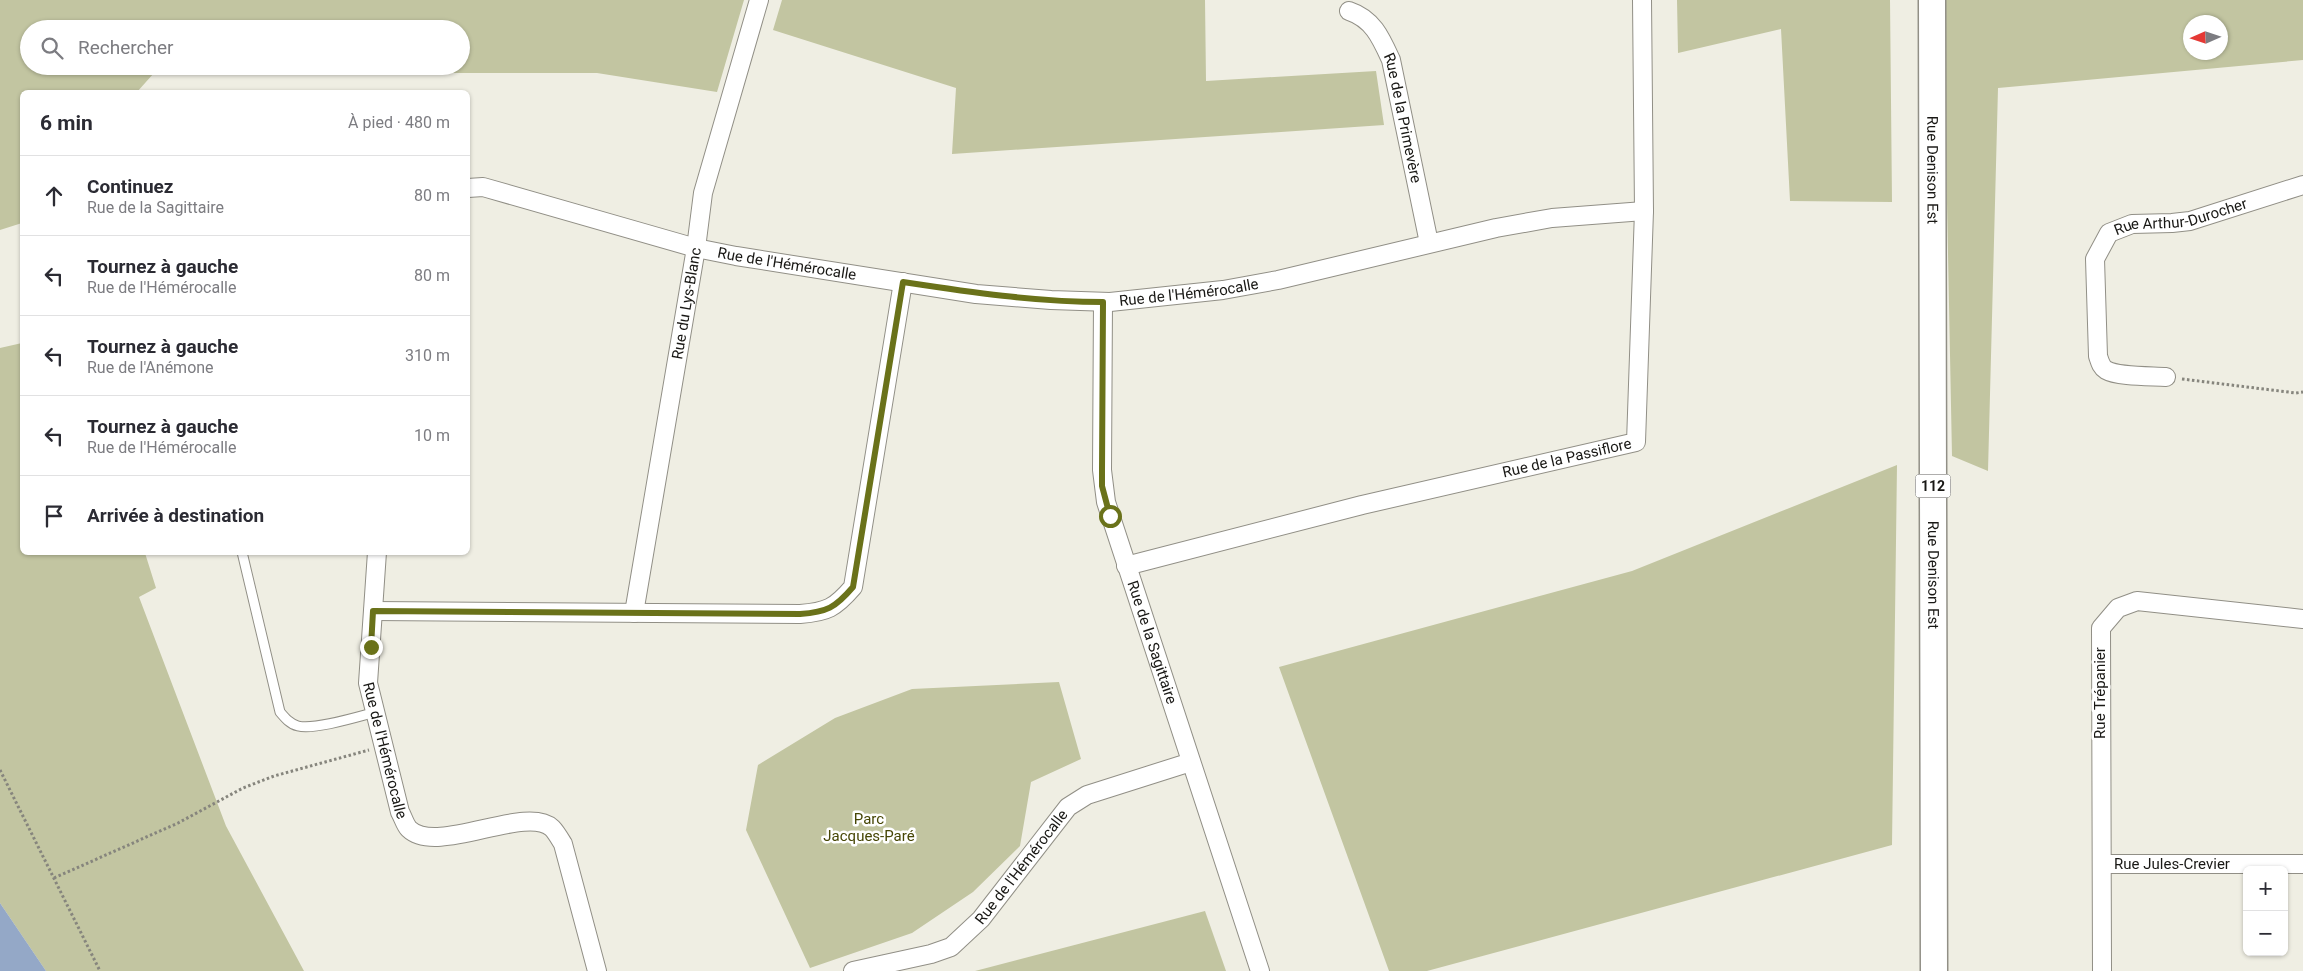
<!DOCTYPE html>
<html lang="fr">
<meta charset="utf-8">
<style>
:root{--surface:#fff;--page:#f7f7f7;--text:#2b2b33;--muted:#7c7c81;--line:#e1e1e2}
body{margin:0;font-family:Roboto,sans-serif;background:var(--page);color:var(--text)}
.controls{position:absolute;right:15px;bottom:15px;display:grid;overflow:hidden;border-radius:8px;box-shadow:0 1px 4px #0004}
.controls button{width:45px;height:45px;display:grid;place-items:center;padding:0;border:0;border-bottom:1px solid var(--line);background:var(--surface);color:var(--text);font:25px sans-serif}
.compass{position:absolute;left:2183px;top:15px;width:45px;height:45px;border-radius:50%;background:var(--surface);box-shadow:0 1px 4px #0004;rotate:267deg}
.stop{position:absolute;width:15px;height:15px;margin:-11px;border:4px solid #6a721a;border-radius:50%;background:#fff}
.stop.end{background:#6a721a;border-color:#fff;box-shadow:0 1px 5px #0008}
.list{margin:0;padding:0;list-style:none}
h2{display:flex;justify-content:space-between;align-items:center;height:65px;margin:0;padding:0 20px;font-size:21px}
h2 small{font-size:16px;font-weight:400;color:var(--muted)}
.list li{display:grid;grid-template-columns:32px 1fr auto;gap:15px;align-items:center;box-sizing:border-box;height:80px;padding:0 20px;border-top:1px solid var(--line)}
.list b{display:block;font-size:19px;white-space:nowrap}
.list p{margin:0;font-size:16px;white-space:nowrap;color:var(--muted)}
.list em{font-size:16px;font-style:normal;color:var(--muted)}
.icon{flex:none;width:28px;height:28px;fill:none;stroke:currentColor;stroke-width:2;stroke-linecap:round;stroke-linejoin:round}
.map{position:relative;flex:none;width:2303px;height:971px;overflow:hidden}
.search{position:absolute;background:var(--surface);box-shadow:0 1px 4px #0004;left:20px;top:20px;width:450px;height:55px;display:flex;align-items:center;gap:12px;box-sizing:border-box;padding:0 18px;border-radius:28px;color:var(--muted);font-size:19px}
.panel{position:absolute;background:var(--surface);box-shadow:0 1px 4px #0004;left:20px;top:90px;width:450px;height:465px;border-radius:8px}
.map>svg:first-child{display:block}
</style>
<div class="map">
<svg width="2303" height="971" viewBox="0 0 2303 971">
<rect width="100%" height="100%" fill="#efeee3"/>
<g fill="#c2c5a1" fill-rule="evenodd">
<path d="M0 0H744L717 92 597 73H154L137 92H22V223L0 230ZM29 29H461V66H29Z"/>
<polygon points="782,0 1205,0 1206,81 1376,71 1384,125 952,154 956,88 773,30"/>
<polygon points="1677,0 1890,0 1892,202 1790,201 1781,29 1678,53"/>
<path d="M1943 0H2303V60L1998 88 1988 471 1952 456ZM2190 22H2220V52H2190Z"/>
<polygon points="22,343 22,552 145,553 156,588 139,597 226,826 304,971 46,971 0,903 0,348"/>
<polygon points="1897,465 1892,845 1427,971 1389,971 1279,667 1632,571"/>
<polygon points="1059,682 1081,759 1031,782 1020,846 973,892 912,933 810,968 746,830 758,765 835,718 912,689"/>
<polygon points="1205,911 1226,971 975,971"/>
</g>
<polygon fill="#94a8c7" points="0,903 46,971 0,971"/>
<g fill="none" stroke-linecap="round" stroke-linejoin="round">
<g stroke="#918f86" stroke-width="11">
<path id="lane" d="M242 552 280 712C285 718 290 724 298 726 315 730 357 717 376 712"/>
</g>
<g stroke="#918f86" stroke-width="20">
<g id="street">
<path id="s1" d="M1349 11C1373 19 1381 38 1391 60L1429 243"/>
<path id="s2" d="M468 188 483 187 696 248 736 256 976 294 1051 300 1110 302 1223 290 1278 280 1496 228 1552 218 1644 211"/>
<path id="s3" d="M1103 302 1102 470 1106 502 1260 971"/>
<path id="s4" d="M2166 377C2151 376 2118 377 2106 370 2101 367 2100 362 2098 356L2095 259 2109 233 2132 224 2172 223 2190 221 2303 185"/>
<path id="s5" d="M377 552 368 683 400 812C403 817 405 825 409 829 437 856 526 804 552 828 556 832 560 839 563 844L597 971"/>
<path id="s6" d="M1126 566 1362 505 1636 442 1644 211 1642 0"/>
<path d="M373 611 800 614C827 612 835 608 853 587L903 282"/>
<path id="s7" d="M634 613 696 248 703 193 759 0"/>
<path id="s8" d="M2102 864H2303"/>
<path id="s9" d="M853 971 931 954 951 947 981 919 1068 807 1087 795 1191 762"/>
<polyline points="2102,971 2101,628 2118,608 2137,601 2303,619"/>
</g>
</g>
<g stroke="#918f86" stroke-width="29">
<g id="primary">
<path id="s10" d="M1932 0 1934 971"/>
</g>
</g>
<g stroke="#86857d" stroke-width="3" stroke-dasharray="2.5 2.5" stroke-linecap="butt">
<polyline points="2182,379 2296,393 2303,392"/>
<polyline points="0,770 100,971"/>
<polyline points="54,878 178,823 243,788 274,776 369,750"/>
</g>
<use href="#lane" stroke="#fff" stroke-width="9"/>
<use href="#street" stroke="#fff" stroke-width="18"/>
<use href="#primary" stroke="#fff" stroke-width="26"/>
</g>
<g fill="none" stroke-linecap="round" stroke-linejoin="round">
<path stroke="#6a721a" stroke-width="6" d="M371 647 373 611 800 614C827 612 835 608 853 587L903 282C969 292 1036 302 1103 302L1102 470V486L1110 516"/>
</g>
<g text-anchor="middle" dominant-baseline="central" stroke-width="5" stroke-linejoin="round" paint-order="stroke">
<rect fill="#fff" stroke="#5e5d5b" stroke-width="1" x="1915.5" y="474.5" width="35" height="23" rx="4"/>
<g font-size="14" font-weight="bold" fill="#191815">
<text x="1933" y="486">112</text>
</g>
<g font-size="15" fill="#191815" stroke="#fff">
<text stroke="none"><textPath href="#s1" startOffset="126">Rue de la Primevère</textPath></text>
<text stroke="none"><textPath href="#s10" startOffset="170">Rue Denison Est</textPath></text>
<text stroke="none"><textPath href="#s4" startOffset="278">Rue Arthur-Durocher</textPath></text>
<text stroke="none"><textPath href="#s2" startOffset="329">Rue de l'Hémérocalle</textPath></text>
<text stroke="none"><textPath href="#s2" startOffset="734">Rue de l'Hémérocalle</textPath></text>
<text stroke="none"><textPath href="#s7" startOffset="314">Rue du Lys-Blanc</textPath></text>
<text stroke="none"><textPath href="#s6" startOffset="454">Rue de la Passiflore</textPath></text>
<text stroke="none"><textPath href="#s10" startOffset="575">Rue Denison Est</textPath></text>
<text stroke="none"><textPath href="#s3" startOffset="348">Rue de la Sagittaire</textPath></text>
<text transform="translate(2100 693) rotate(-90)">Rue Trépanier</text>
<text stroke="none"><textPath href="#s5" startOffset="201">Rue de l'Hémérocalle</textPath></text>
<text stroke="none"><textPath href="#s8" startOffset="70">Rue Jules-Crevier</textPath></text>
<text stroke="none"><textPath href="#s9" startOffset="208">Rue de l'Hémérocalle</textPath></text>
</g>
<g font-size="15" fill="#464605" stroke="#fff">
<text x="869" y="819">Parc<tspan x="869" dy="17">Jacques-Paré</tspan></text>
</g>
</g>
</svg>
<div class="controls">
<button>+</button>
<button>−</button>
</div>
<svg class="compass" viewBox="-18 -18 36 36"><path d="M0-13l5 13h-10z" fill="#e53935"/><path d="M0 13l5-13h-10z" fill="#7c7c81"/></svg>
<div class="stop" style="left:1110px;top:516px"></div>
<div class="stop end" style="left:371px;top:647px"></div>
<div class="search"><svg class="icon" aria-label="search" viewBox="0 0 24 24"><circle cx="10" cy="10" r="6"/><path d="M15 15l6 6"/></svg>Rechercher</div>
<section class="panel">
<h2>6 min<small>À pied · 480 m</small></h2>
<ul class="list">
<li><svg class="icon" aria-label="ahead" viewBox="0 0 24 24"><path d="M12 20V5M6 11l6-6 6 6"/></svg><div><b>Continuez</b><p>Rue de la Sagittaire</p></div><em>80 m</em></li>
<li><svg class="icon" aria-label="left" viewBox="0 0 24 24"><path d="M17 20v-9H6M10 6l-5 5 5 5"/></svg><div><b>Tournez à gauche</b><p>Rue de l'Hémérocalle</p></div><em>80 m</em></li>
<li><svg class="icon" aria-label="left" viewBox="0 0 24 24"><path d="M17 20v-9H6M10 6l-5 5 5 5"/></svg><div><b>Tournez à gauche</b><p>Rue de l'Anémone</p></div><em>310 m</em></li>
<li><svg class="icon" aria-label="left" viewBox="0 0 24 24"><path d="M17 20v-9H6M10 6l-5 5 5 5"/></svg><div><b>Tournez à gauche</b><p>Rue de l'Hémérocalle</p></div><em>10 m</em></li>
<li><svg class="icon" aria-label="arrive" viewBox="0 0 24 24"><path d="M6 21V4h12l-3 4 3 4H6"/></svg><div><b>Arrivée à destination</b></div></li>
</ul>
</section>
</div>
